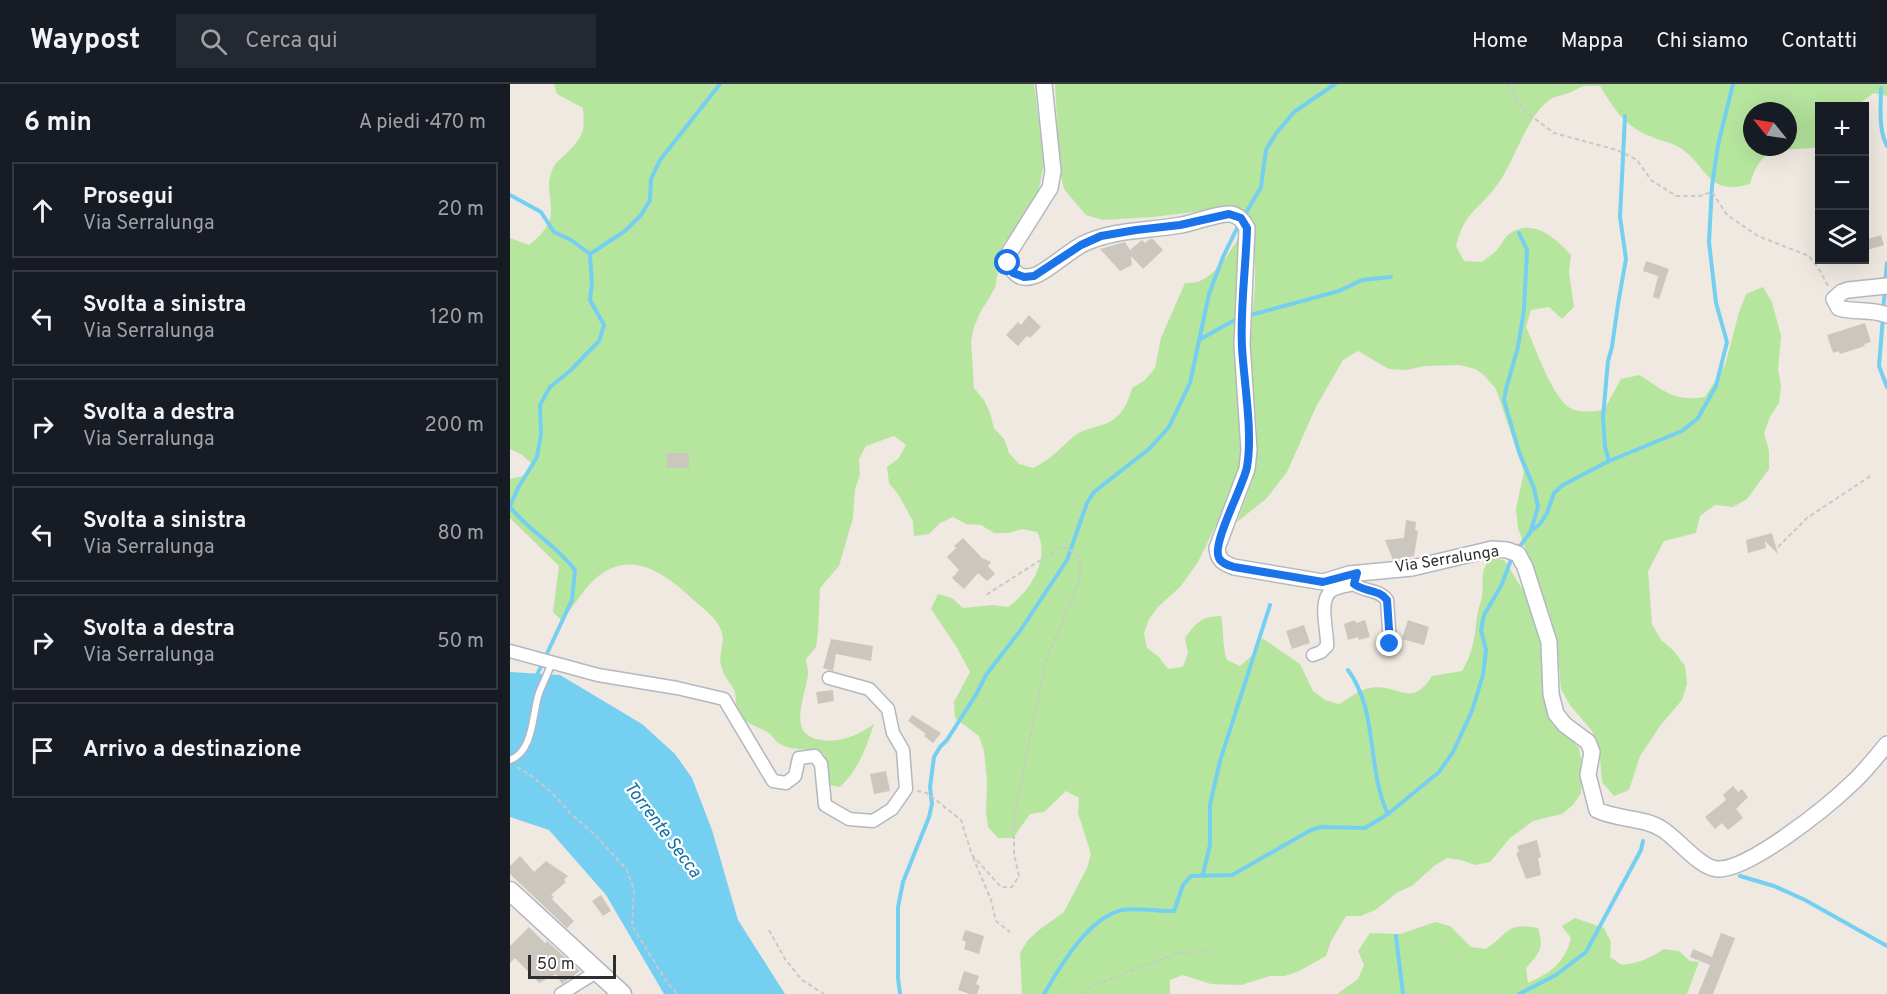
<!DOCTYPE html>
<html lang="it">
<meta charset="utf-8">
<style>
:root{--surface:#171b24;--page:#242831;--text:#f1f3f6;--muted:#9ea1a6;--line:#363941}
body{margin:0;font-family:Overpass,sans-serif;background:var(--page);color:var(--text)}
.controls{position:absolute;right:18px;top:18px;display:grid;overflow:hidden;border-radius:0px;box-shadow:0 6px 24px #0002}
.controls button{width:54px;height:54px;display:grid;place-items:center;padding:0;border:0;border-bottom:2px solid var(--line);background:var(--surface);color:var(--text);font:30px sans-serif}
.compass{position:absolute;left:1233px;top:18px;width:54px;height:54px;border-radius:50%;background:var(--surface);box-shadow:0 6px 24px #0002;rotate:300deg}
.scale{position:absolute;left:18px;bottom:15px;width:88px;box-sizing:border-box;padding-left:6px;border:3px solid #2e2e2e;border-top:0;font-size:16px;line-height:21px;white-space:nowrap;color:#2e2e2e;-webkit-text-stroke:4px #fff;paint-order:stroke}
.stop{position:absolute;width:18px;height:18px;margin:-14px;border:4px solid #1a73e8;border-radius:50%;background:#fff}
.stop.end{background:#1a73e8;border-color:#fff;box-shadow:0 2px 6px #0008}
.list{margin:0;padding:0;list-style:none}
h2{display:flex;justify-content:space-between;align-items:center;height:78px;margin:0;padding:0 24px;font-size:26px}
h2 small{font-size:20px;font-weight:400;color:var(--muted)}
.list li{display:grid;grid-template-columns:39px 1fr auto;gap:18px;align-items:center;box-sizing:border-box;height:96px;margin:0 12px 12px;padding:0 12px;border:2px solid var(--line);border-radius:0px}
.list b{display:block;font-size:22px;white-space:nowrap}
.list p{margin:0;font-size:20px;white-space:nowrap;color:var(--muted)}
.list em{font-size:20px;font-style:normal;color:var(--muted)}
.icon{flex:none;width:33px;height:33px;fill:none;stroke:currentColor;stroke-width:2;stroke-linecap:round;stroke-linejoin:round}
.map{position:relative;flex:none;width:1377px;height:910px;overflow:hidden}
header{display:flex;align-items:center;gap:36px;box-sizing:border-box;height:84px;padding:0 30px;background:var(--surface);border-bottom:2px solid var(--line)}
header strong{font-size:28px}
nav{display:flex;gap:33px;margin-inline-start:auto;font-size:21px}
.search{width:420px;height:54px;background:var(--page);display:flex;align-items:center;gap:15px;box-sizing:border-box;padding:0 21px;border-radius:0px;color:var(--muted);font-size:22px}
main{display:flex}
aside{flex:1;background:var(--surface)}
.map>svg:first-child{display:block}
</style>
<header>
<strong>Waypost</strong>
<div class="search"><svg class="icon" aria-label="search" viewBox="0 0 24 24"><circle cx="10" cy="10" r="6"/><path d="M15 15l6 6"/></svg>Cerca qui</div>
<nav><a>Home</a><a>Mappa</a><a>Chi siamo</a><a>Contatti</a></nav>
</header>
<main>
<aside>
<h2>6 min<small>A piedi · 470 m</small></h2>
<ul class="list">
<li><svg class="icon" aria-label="ahead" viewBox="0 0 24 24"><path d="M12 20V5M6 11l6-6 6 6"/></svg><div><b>Prosegui</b><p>Via Serralunga</p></div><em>20 m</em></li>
<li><svg class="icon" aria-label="left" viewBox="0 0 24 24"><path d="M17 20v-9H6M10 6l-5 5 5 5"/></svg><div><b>Svolta a sinistra</b><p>Via Serralunga</p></div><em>120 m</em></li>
<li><svg class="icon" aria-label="right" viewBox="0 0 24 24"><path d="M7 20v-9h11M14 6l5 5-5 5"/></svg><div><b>Svolta a destra</b><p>Via Serralunga</p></div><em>200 m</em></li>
<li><svg class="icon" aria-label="left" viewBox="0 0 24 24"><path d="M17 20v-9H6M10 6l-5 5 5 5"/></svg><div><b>Svolta a sinistra</b><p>Via Serralunga</p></div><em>80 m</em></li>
<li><svg class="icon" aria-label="right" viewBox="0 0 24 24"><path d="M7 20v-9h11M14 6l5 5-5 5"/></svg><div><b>Svolta a destra</b><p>Via Serralunga</p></div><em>50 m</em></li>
<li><svg class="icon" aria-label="arrive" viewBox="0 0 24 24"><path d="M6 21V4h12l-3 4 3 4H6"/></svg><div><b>Arrivo a destinazione</b></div></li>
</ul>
</aside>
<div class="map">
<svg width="1377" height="910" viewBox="0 0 1377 910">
<rect width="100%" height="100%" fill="#efe9e1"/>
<g fill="#b6e59e" fill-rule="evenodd">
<path d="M44 0H524L534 78 528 110 513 136 493 160 485 204 470 229 464 243 461 257 464 304 474 316 480 329 484 344 494 355 499 369 509 380 523 384C541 376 550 364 564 352 573 345 584 344 595 340 611 334 618 319 622 304L635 296 645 284 651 254 675 199C679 199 686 199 690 197 708 189 720 167 730 152L724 252 732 377 718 416 688 478 671 502 648 523 639 535 634 549 637 564 649 573 658 585 673 583 678 569 675 554C687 538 690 533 711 532 714 547 712 561 717 576L730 582 746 568 752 554 790 580 803 607 815 616 829 620C838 615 849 606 859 604 890 599 900 626 922 592L952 587C963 569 965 552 967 532 968 525 971 519 972 513 974 493 969 490 981 472L995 477 1019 516 1031 558 1035 620 1043 637 1069 664 1072 680 1071 709 1063 721 1052 730 1023 737 1000 754 980 778 965 781 951 776 937 774 924 782 902 802 888 808 865 826 851 832H836L821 857 816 872 789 887 775 892H760L731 901 701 900 673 891 660 896V910H512L510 869 518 856 529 846 554 828 577 784 581 770 568 729 569 714 556 707 534 728 520 730 503 754H488L478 743 476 728 477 697 474 667 469 652 445 634 444 618 460 588 446 562 421 525 428 510 442 514 453 524 483 521 498 523C520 508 541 474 527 448L512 445 499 449H484L471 441 456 440 443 433 430 439 419 450 404 452 403 437 388 410 379 399 377 383 389 374 396 361 384 352 356 362 349 375 350 391 345 405 343 434 329 482 310 504 308 548 306 563 296 575C296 579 298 585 298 589 297 610 274 652 312 656 333 659 347 651 364 640 356 664 349 685 330 703L315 700 318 685 314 670C301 663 284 668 270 660 266 658 264 654 261 651 253 644 241 642 233 635 223 626 228 616 224 606 220 598 212 590 211 581 208 571 215 559 212 549 208 534 190 522 179 512 149 484 114 464 80 500 69 512 62 525 51 536L43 528 49 482 0 434V395L13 392 22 380 11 370 0 365V154L19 161C60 130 28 113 44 82 47 77 53 73 57 69 74 52 75 47 73 24L47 10Z"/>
<path d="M545 0H1377V12L1364 9 1350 19 1349 22H1310L1309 63C1273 69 1253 56 1240 100 1198 112 1200 86 1172 65 1164 59 1151 57 1142 53 1114 42 1105 26 1090 2 1073 1 1073 2 1059 9 1053 11 1046 12 1041 15 1016 30 1004 82 984 105 965 129 955 128 946 162L954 177 972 178C977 174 983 170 987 166 991 161 994 154 999 150 1022 133 1046 154 1061 171L1059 188 1064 223 1052 235 1039 223 1021 226 1016 243C1025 262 1043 317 1062 325 1072 329 1083 327 1094 326L1111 295 1130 291C1154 307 1164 318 1195 313L1215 281 1229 228 1236 210 1253 203 1262 218 1271 252 1268 285 1271 302 1269 319 1260 333 1254 349 1259 367V385L1237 415 1223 423 1205 421 1190 432 1186 449 1154 457 1138 487 1142 540 1151 556 1164 567 1175 582 1177 600 1172 616 1150 642 1130 672 1119 706 1104 712 1092 698 1089 663 1082 647 1060 621 1051 605 1048 569 1039 528 1008 444 1006 425 1014 388 986 305 974 291 965 285 950 281 914 282 897 286 879 285 848 267 833 276 806 323 777 388 756 415 727 438 743 395 747 346 740 265 745 199V141L735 128 718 124 643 133 593 136 576 131 554 105 550 88ZM1242 27H1278V63H1242Z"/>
<path d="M1065 834 1094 844 1101 858 1100 873 1112 881C1129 879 1140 874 1154 865L1169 867 1180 877 1189 878 1177 910H827L848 895 854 881 848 867 860 849 890 850 925 838 940 842 961 863 976 865C1000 849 995 838 1028 844 1034 865 1030 868 1016 884L1018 899C1040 889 1055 879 1061 854L1052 842Z"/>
</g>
<polygon fill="#75cff0" points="0,588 50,591 132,640 165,670 182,694 202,746 228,836 275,910 154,910 96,811 39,746 0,733"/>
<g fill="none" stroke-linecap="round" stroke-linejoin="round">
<g stroke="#75cff0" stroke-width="4">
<path d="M1371 4C1371 22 1368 45 1377 62"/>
<polyline points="0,111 31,128 44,148 61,156 80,170"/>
<polyline points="733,134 751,103 756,66 767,48 784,28 825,0"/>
<polyline points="1009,149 1017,166 1014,226 1008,263 996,305 994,316 1009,368 1024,404 1028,423 1021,446"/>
<polyline points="1375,199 1377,179"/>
<polyline points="1373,226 1375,206"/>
<polyline points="737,232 829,207 852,196 881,193"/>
<polyline points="1373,233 1369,282 1377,303"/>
<polyline points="689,256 730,233"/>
<polyline points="1099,377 1095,363 1093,333 1098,277 1102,263 1108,220 1116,175 1110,133 1115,32"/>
<polyline points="0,422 8,404 27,373 31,350 30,321 40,303 61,286 89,257 94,241 80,216 82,199 80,170 115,147 131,131 140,116 141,95 150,76 210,0"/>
<path d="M0 423C19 447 46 461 65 486L62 516 26 593"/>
<polyline points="1008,465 1021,447 1030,440 1037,429 1044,409 1053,401 1099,377 1172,347 1188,334 1206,302 1217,258 1206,219 1199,158 1202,102 1208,61 1223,0"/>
<path d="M838 586C869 628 856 684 878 730"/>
<polyline points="693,790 700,761 700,721 710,677 760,521"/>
<polyline points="1230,792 1264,802 1295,816 1377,862"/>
<polyline points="886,852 893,910"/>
<polyline points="390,910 388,894 388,823 393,798 419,733 422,720 420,703 424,673 430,663 437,656 467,609 476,591 510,547 557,476 577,419 584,408 639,365 659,343 680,299 699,210 713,173 729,140"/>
<path d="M534 910C551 881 578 834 612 826 628 823 648 828 664 827L673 801 681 792 722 791 801 746 811 743 855 744 878 730 929 688 943 668 962 627 973 591 976 566 971 546 974 531 992 500 1002 473"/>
<polyline points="1009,910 1046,891 1076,868 1131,766 1133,757"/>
</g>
</g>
<g fill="#cbc7bf">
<polygon points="1371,151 1374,161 1354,167 1354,156"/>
<polygon points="640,155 643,155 653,166 633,185 621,172 622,181 610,187 590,165 615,158 620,166 632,156 635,159"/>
<polygon points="1136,177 1159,185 1149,215 1143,213 1148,192 1133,187"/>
<polygon points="519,231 531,243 520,254 517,252 508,262 496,251 508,238 511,241"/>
<polygon points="1355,239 1361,258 1354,260 1355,262 1330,270 1329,267 1323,269 1317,251"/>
<rect x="157" y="369" width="22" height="15"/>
<polygon points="896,436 906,438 905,446 908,447 904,472 883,476 875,456 894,454"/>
<polygon points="1262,449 1268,470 1255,457 1256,464 1238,469 1236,456"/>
<polygon points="453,454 472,474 481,478 478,482 485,490 477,497 468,489 454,505 442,494 449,486 437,473 446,464 444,462"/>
<polygon points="845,536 846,539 855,536 860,553 849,556 848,553 838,556 834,540"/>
<polygon points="898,536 919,543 914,561 892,555"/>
<polygon points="794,541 800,559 782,565 776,547"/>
<polygon points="321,555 363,562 361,577 326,570 323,587 313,584"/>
<polygon points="323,606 324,617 308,620 306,608"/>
<polygon points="402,631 431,649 423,659 414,652 416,650 398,637"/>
<polygon points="376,687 380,707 364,710 360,690"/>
<polygon points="1223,702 1228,708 1232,705 1238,713 1226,725 1233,734 1218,746 1212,739 1205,745 1195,733 1216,716 1213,711"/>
<polygon points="1027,756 1031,773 1028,774 1031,791 1016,795 1006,769 1009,768 1007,762"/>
<polygon points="10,772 24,788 36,777 58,792 54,796 56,798 41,811 44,813 42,815 64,837 57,844 0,790 0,782"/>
<polygon points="91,811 101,827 93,832 82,817"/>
<polygon points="19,843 35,859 37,857 70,887 52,900 46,890 29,899 5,874 0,879 0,862"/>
<polygon points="455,846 474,852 469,870 454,865 456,858 452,856"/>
<polygon points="1211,849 1225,854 1203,910 1188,910 1200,881 1180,873 1183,865 1202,873"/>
<polygon points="454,887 469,892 466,900 470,902 467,910 460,910 448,906"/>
</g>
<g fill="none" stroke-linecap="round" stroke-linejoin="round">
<g stroke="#b4b7c1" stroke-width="9">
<path id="service" d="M0 676C24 667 22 630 29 609 33 599 38 589 42 578"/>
</g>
<g stroke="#b4b7c1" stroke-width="15">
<g id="minor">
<path d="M845 494 844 500C854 508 869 505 877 516L880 560"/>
<polyline points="0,567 88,591 167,604 214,615 263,697 276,699 285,692 289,674 305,672 311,680 315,721 339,735 363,737 382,725 396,705 393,666 383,649 378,625 359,605 319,594"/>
<path d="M803 571 811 568 817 562C818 548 808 517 821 507 826 503 837 502 844 500"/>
<polyline points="51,910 88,887"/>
</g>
</g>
<g stroke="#b4b7c1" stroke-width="18">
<g id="tertiary">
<path d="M534 0 543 87 540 104 499 169C498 183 506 197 523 192 534 190 559 167 573 160 604 145 638 147 671 141 685 139 707 129 720 130 729 131 733 137 737 144L732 260 739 366 737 385 707 464C708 476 713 479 724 483L813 498 839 490 902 484 982 465 997 466 1008 470 1015 483 1039 558 1041 610 1046 630 1055 641 1078 658 1082 668 1078 691 1087 726C1108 736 1133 733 1152 745 1168 755 1190 784 1207 785 1238 787 1317 723 1340 701 1354 689 1365 674 1377 660"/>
<path d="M1377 202 1338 206 1332 208 1324 215 1329 224C1345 229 1361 224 1377 231"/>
</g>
</g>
<g stroke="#b4b7c1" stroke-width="21">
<polyline id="secondary" points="0,807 112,910"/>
</g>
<g stroke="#c9c9c9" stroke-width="2" stroke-dasharray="4.5 3" stroke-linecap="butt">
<polyline points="998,0 1013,26 1044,49 1107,66 1127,76 1141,96 1166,112 1189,112 1202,108 1217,131 1248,152 1299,172 1309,185 1318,202"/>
<polyline points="1268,463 1297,434 1362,391"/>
<polyline points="7,683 23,693 42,709 61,730 84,750 117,786 124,806 122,842 157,898 167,910"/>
<polyline points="407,707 417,709 451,736 462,771 491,803 502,803 509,792 504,770 504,732 536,576 570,496 570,474 559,465 551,463 476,511"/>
<polyline points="463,773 481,816 486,837 500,848"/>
<polyline points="259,846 275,875 292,896 314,910"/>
<polyline points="574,910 582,902 668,869 701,867"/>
</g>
<use href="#service" stroke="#fff" stroke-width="6"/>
<use href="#minor" stroke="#fff" stroke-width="12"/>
<use href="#tertiary" stroke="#fff" stroke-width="15"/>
<use href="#secondary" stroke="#fff" stroke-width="18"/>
</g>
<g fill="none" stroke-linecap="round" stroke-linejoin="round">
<path stroke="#1a73e8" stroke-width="8" d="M498 179 503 189 514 193 524 192 571 161 591 152 626 146 670 141 719 130 731 134 737 144C736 183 730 224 732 263 734 299 743 349 737 383 734 401 701 460 709 474 711 479 718 481 724 483L813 498 847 489 844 500C854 508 869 505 877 516L880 560"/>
</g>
<g text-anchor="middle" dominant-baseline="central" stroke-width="4.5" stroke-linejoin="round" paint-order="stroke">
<g font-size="16" fill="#2e2e2e" stroke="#fff">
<text transform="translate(937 476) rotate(-9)">Via Serralunga</text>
</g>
<g font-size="18" font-style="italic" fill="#0d6fa3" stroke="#fff">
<text transform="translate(152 746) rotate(53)">Torrente Secca</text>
</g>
</g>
</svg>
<div class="controls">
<button>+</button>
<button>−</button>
<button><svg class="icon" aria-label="layers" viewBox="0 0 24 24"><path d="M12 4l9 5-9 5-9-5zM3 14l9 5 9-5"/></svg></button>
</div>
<svg class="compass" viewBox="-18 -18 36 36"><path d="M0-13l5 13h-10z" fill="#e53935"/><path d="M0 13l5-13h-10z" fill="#9ea1a6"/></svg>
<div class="scale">50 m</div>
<div class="stop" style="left:498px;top:179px"></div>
<div class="stop end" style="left:880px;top:560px"></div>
</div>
</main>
